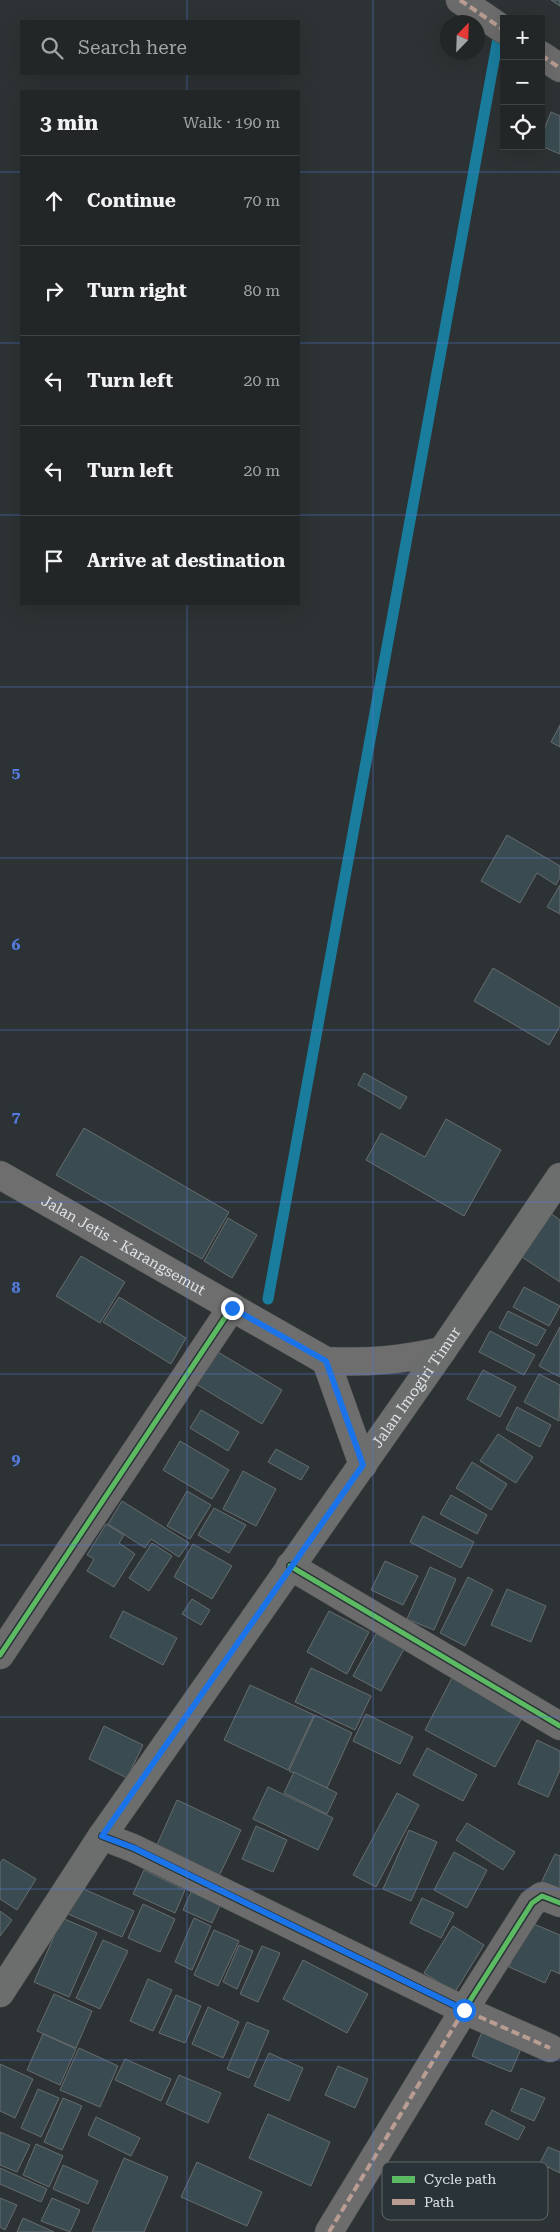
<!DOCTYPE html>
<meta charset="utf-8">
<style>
:root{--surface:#222627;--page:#2e3233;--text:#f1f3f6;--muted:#a2a5a7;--line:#3f4344}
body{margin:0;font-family:"Roboto Serif",serif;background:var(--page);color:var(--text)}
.controls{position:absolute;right:15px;top:15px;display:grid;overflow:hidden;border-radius:0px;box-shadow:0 5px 20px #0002}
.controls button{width:45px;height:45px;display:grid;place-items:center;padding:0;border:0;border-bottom:1px solid var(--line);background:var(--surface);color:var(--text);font:25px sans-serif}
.compass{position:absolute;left:440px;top:15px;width:45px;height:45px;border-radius:50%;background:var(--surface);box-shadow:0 5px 20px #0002;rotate:23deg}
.stop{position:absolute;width:15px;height:15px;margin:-11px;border:4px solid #1a73e8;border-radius:50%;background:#fff}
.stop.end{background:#1a73e8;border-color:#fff;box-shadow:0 1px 5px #0008}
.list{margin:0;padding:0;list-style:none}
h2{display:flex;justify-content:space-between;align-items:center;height:65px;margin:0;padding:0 20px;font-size:21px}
h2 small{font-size:16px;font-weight:400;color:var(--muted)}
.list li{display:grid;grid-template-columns:32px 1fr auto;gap:15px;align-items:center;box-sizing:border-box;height:90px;padding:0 20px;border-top:1px solid var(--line)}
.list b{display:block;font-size:19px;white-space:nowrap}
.list em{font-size:16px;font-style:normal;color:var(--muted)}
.icon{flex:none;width:28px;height:28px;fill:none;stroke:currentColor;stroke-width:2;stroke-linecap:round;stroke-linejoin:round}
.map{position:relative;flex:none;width:560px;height:2232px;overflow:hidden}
.search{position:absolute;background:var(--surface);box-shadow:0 5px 20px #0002;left:20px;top:20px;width:280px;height:55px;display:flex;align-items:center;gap:12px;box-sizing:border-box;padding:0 18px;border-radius:0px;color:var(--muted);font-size:19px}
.panel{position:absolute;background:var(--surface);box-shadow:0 5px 20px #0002;left:20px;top:90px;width:280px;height:515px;border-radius:0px}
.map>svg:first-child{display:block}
</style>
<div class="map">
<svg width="560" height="2232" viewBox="0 0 560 2232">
<rect width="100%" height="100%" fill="#2d3234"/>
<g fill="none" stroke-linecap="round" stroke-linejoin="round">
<polyline stroke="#1b7d9e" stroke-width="11" points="268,1299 499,33"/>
</g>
<g fill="#3a4c52" stroke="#676c6e">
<polygon points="551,0 560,0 560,6"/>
<polygon points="551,112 560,116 560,154 541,146 541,137"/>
<polygon points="560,725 560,747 551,742"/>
<polygon points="507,835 560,866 560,877 556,885 537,873 520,903 481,881"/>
<polygon points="560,885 560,914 547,907"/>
<polygon points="493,968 560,1008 560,1026 549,1045 474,1001"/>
<polygon points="364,1073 407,1097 400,1109 358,1085"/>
<polygon points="446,1119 501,1150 464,1216 366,1160 381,1133 425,1157"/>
<polygon points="84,1128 229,1212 202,1259 56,1175"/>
<polygon points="550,1213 560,1220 560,1282 522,1257"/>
<polygon points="228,1218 257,1235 232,1278 204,1261"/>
<polygon points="81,1256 125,1282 100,1323 56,1296"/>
<polygon points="524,1287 560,1306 549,1326 513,1307"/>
<polygon points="119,1297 186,1338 171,1364 103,1322"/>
<polygon points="508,1311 546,1330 537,1346 499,1328"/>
<polygon points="560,1327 560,1377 539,1366"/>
<polygon points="490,1331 535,1355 524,1375 479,1352"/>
<polygon points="211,1348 282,1390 262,1424 191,1381"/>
<polygon points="483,1370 516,1387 500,1417 467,1399"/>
<polygon points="539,1374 560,1385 559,1421 524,1402"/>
<polygon points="517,1407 551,1425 540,1447 506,1429"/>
<polygon points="201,1410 239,1432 228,1451 190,1428"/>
<polygon points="498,1434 533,1457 516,1483 480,1461"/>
<polygon points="180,1441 229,1470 212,1499 163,1470"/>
<polygon points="276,1449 309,1467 301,1480 268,1462"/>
<polygon points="472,1462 507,1484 491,1510 456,1488"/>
<polygon points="243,1471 276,1489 256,1526 223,1509"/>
<polygon points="187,1491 211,1505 190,1539 167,1526"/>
<polygon points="451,1495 487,1515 477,1534 440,1514"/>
<polygon points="122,1501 189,1543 179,1557 151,1539 145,1548 108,1524"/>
<polygon points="214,1508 246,1525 229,1553 198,1535"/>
<polygon points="423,1516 474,1542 461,1568 410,1542"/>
<polygon points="106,1524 124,1535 119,1543 135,1554 114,1587 87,1571 94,1559 87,1555"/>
<polygon points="152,1543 172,1556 149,1591 129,1578"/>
<polygon points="193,1544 232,1566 212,1599 174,1577"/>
<polygon points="385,1561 418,1576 403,1605 371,1590"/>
<polygon points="430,1567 456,1579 434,1630 407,1619"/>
<polygon points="468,1577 493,1590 465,1646 440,1633"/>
<polygon points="507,1589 546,1606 531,1642 491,1625"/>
<polygon points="192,1599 210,1610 201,1625 182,1614"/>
<polygon points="123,1611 177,1638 163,1665 110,1637"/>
<polygon points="329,1611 369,1632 347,1674 307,1652"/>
<polygon points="376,1634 404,1649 381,1691 353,1676"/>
<polygon points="311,1668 371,1696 355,1730 295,1702"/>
<polygon points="453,1676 524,1714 495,1767 425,1730"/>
<polygon points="250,1685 314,1715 288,1770 224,1740"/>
<polygon points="366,1714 413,1737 400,1764 353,1741"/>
<polygon points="315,1715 352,1733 327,1788 289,1771"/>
<polygon points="104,1726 143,1745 127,1778 89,1759"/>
<polygon points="537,1740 560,1751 560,1770 548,1797 518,1784"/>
<polygon points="427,1748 477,1775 463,1801 413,1775"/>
<polygon points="294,1772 337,1793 327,1814 284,1793"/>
<polygon points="268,1787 333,1818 318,1850 253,1819"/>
<polygon points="397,1793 419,1805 376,1887 353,1875"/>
<polygon points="177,1800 241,1830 219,1876 156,1847"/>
<polygon points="467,1823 515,1852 503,1870 456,1840"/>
<polygon points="256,1826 287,1840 273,1872 242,1859"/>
<polygon points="409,1830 437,1842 411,1901 383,1889"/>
<polygon points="454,1852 487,1870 467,1908 434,1890"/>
<polygon points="555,1854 560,1856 560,1892 541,1883"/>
<polygon points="3,1859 36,1879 17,1910 0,1899 0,1863"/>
<polygon points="144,1870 185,1890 175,1913 133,1894"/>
<polygon points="79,1887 134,1911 122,1937 68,1914"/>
<polygon points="192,1890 221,1903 212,1923 183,1910"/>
<polygon points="422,1898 454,1913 441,1938 410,1923"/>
<polygon points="143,1904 175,1919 160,1952 128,1938"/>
<polygon points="0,1911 12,1920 0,1936"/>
<polygon points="62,1918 97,1933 69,1997 34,1982"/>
<polygon points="194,1918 211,1926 192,1970 175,1962"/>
<polygon points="529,1922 560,1935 560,1974 551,1970 545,1983 509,1967"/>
<polygon points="453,1926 484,1945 455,1992 424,1973"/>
<polygon points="214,1930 239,1941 218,1986 194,1975"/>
<polygon points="103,1940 128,1951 100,2009 76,1998"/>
<polygon points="239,1945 253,1951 237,1989 223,1982"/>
<polygon points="262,1946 280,1953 258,2002 240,1994"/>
<polygon points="303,1960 368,1994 347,2033 283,1999"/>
<polygon points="148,1979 172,1990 153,2031 130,2021"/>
<polygon points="54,1994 92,2011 76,2048 37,2031"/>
<polygon points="176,1995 201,2006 185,2043 159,2033"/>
<polygon points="208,2007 239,2022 223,2058 192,2044"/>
<polygon points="247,2022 269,2031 249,2078 227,2069"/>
<polygon points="482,2032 521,2049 511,2072 472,2056"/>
<polygon points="43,2034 76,2049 60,2085 27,2070"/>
<polygon points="79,2048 118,2066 100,2107 60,2090"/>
<polygon points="269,2053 303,2068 289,2101 254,2086"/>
<polygon points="125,2059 171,2079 161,2101 115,2080"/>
<polygon points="0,2064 33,2079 15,2118 0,2111"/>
<polygon points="338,2066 368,2079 355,2108 325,2095"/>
<polygon points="179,2075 221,2093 208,2123 166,2104"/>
<polygon points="521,2088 545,2098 534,2121 511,2111"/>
<polygon points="38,2089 59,2098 41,2137 21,2128"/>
<polygon points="63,2098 82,2106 62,2150 44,2142"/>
<polygon points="492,2110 525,2127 518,2140 485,2124"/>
<polygon points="268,2114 330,2142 311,2186 249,2158"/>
<polygon points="96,2117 140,2138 131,2156 88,2135"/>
<polygon points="0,2132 30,2145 17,2172 0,2165"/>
<polygon points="36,2144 63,2156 49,2187 23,2175"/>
<polygon points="548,2147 560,2152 560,2173 540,2163"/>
<polygon points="124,2158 168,2177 144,2232 92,2232"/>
<polygon points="197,2162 262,2192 247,2226 181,2197"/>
<polygon points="63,2165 98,2181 88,2204 53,2189"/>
<polygon points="0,2168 47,2189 41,2202 0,2184"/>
<polygon points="0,2198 17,2205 5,2230 0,2227"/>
<polygon points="52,2198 80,2210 70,2232 41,2221"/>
<polygon points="23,2218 54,2232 17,2232"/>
</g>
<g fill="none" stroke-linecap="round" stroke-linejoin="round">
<g stroke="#4a4d4f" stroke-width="29">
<g id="minor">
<polyline points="460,0 504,30"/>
<polyline points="541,55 560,68"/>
<polyline points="290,1566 560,1726"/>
<polyline points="0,1655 232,1307"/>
<polyline points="102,1836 133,1848 464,2010 532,1903 542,1896 560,1903"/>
<polyline points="329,2232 464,2010 550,2048"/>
</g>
</g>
<g stroke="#4a4d4f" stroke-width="29">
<g id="secondary">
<path id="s1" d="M0 1175 326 1361C369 1363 401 1360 442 1351"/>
<polyline points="326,1361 363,1465"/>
</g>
</g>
<g stroke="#4a4d4f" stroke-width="29">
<g id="primary">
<path id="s2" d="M0 1993 102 1836 442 1351 560 1177"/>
</g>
</g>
<use href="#minor" stroke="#6c6c6c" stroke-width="28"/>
<use href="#secondary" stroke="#6e6e6f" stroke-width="28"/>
<use href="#primary" stroke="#6c6d6d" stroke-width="28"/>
<g stroke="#b99d93" stroke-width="4" stroke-dasharray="8 4" stroke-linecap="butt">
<polyline points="460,0 504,30"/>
<polyline points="541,55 560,68"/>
<polyline points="329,2232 464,2010 550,2048"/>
</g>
<g stroke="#2a3337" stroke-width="8">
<g id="cycleway">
<polyline points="290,1566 560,1726"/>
<polyline points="0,1655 232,1307"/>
<polyline points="102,1836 133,1848 464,2010 532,1903 542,1896 560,1903"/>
</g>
</g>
<use href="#cycleway" stroke="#5cba63" stroke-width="5"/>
</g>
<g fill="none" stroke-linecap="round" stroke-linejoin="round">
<polyline stroke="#1a73e8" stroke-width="6" points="232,1308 326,1361 363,1465 102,1836 134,1848 464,2010"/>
</g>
<path fill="none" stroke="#567adc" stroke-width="1" stroke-opacity="0.55" d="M187 0V21M373 0V2232M187 74V91M0 172H21M299 172H560M0 343H21M299 343H560M0 515H21M299 515H560M187 604V2232M0 687H560M0 858H560M0 1030H560M0 1202H560M0 1374H560M0 1545H560M0 1717H560M0 1889H560M0 2060H560"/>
<g text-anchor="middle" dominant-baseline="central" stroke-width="5" stroke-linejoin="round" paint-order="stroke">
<g font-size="15" fill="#dce2e5" stroke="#2a3337">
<text stroke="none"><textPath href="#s1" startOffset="142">Jalan Jetis - Karangsemut</textPath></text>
<text stroke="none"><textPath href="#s2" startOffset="735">Jalan Imogiri Timur</textPath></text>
</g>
</g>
<rect x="382" y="2162" width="166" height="58" rx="8" fill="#2a3337" stroke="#5f686b" stroke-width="1"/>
<rect x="392" y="2176" width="23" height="7" fill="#5cba63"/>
<rect x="392" y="2199" width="23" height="6" fill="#b99d93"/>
<g font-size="14" fill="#dce2e5">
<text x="424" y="2184">Cycle path</text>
<text x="424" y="2207">Path</text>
</g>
<g font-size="16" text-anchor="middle" font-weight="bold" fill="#567adc" stroke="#2a3337" stroke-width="5" stroke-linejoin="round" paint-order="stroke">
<text x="16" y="778">5</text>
<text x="16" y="950">6</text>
<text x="16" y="1122">7</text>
<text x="16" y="1293">8</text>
<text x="16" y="1465">9</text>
</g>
</svg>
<div class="controls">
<button>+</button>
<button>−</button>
<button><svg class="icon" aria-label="locate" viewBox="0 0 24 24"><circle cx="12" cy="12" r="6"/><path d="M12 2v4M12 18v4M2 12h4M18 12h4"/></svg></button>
</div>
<svg class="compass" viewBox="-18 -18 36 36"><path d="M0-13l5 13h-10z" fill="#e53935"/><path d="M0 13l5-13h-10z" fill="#a2a5a7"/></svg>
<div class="stop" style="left:464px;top:2010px"></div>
<div class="stop end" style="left:232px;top:1308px"></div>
<div class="search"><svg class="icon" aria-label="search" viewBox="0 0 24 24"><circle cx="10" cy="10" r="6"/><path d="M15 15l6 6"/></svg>Search here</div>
<section class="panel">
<h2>3 min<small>Walk · 190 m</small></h2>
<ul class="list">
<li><svg class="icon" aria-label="ahead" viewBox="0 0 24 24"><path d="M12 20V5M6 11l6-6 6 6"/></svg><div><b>Continue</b></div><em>70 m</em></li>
<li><svg class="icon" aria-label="right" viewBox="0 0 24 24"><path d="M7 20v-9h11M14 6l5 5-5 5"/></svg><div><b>Turn right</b></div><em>80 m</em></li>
<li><svg class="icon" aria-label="left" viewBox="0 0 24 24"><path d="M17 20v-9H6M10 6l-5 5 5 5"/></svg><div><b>Turn left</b></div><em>20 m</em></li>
<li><svg class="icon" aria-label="left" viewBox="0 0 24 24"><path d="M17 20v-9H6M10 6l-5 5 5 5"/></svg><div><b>Turn left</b></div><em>20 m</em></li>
<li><svg class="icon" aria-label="arrive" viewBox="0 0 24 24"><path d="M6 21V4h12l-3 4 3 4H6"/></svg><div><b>Arrive at destination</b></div></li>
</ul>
</section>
</div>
